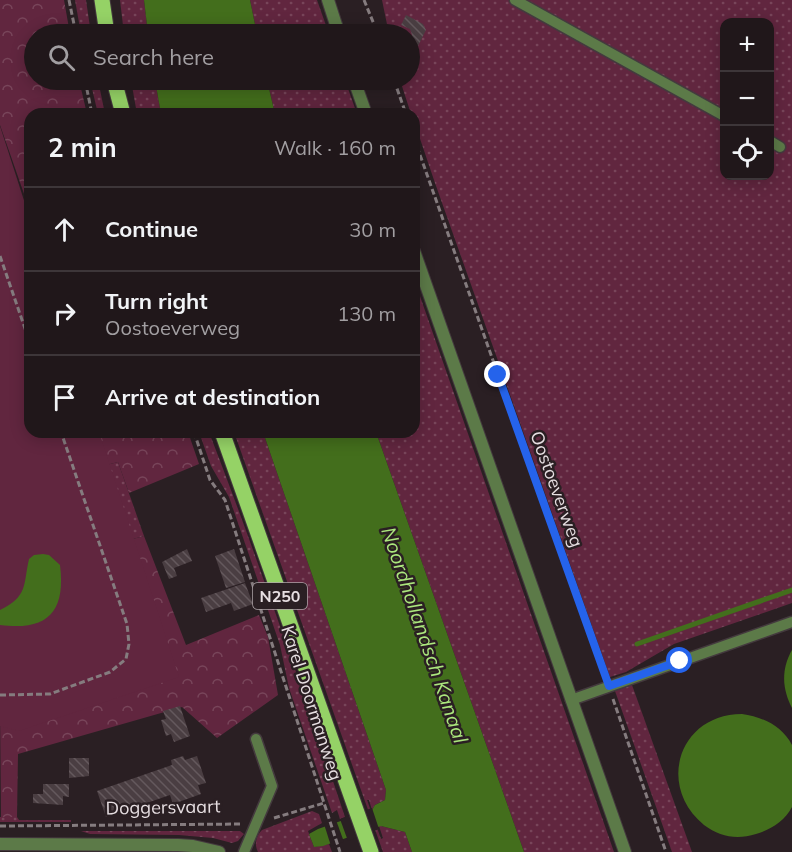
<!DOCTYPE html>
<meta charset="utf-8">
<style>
:root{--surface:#20171a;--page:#282023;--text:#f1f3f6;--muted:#a29fa2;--line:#3d3639}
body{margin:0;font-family:Mulish,sans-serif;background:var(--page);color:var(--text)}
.controls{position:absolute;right:18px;top:18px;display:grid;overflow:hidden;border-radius:12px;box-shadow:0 3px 15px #0003}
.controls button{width:54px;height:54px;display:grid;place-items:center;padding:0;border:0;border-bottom:2px solid var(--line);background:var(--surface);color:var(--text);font:30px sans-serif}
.stop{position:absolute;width:18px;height:18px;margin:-14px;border:4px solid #2563eb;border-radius:50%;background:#fff}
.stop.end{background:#2563eb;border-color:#fff;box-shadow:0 2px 6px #0008}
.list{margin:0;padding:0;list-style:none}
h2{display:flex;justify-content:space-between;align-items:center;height:78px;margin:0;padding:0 24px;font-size:26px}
h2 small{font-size:20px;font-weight:400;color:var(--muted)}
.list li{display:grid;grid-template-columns:39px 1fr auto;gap:18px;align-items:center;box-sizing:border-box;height:84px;padding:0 24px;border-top:2px solid var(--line)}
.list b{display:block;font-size:22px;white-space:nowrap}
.list p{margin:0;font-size:20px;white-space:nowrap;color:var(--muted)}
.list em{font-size:20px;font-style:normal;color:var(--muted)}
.icon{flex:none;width:33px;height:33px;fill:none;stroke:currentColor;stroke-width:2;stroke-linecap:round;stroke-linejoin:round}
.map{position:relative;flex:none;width:792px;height:852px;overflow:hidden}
.search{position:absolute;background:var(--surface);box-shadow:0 3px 15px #0003;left:24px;top:24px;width:396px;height:66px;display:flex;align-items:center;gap:15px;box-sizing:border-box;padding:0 21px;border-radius:33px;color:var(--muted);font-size:22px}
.panel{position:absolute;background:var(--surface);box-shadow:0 3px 15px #0003;left:24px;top:108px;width:396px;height:330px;border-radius:18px}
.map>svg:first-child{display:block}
</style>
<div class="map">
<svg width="792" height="852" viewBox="0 0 792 852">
<defs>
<pattern id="grass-dots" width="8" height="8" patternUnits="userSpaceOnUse" patternTransform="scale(1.5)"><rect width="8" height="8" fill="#61263f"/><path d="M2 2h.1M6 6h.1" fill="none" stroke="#78455a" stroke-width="1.8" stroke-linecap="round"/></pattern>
<pattern id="forest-crowns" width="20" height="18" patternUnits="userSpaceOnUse" patternTransform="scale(1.5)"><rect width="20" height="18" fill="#61263f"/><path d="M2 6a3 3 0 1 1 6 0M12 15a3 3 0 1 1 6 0" fill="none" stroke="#78455a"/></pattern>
<pattern id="building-back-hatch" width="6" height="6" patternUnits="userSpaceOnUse" patternTransform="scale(1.5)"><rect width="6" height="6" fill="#4a3e42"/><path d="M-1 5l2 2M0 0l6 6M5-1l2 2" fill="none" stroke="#64595d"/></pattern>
</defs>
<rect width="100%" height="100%" fill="#2a1f23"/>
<g fill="url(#grass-dots)" fill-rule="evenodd">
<polygon points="75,0 86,0 91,34 81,34"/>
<polygon points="120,0 144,0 148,34 124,34"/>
<polygon points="250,0 317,0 329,34 257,34"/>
<path d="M382 0H792V603L674 644 626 672 610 677 435 183 414 121V114H411L400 80H410V34H389ZM724 22H770V176H724Z"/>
<polygon points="90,80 98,80 105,114 98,114"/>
<polygon points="131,80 155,80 161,114 137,114"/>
<polygon points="267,80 345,80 357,114 275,114"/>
<polygon points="414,279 614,852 524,852 376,432 414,432"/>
<path d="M199 432H209C258 559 302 688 345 817L340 819 337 810 332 813 289 688 280 645 229 497 211 466Z"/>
<polygon points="234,432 263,432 386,790 385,800 375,805 372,810 369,800 367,800 381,839 383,838 379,826 381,826 405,832 412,852 383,852"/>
<polygon points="118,462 144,536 114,544 87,470"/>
<polygon points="632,685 692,852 672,852 615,691"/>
<path d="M312 811 319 814 322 823 308 831 314 847 329 844 332 852H258C254 844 256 836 262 830Z"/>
<polygon points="0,817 17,817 19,820 71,820 71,822 0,822"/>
<polygon points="81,831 240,831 244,834 238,841 232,843 213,838 179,835 90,834"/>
</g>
<g fill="url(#forest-crowns)">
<polygon points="0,0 64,0 70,34 34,34 34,80 79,80 87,114 30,114 30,211 0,125"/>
<polygon points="73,432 188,432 199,464 129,493 118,462 87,470"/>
<polygon points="144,536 186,645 259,615 268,637 278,695 217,738 182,707 18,754 17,817 1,817 0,707 114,544"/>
</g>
<polygon fill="#61263f" points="0,126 30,219 30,432 99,432 179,677 19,731 0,726"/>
<g fill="#436e1c">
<polygon points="144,0 250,0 257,34 148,34"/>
<polygon points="155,80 267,80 275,114 161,114"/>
<polygon points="263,432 376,432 524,852 412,852 405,832 381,826 323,846 314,847 309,834 318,829 372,810 375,805 385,800 386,790"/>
<path d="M43 554 49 555 60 565C66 613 47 631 0 625V610C28 596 23 586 29 559L34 555Z"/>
<path d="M792 650V708C782 689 781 669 792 650Z"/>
<path d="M742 714C763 717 782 726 792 745V807C785 821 770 830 756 834 737 840 720 837 704 825 656 786 679 714 742 714Z"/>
</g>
<g fill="#2a1f23">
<polygon points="372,808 379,829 348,841 340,819"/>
<polygon points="336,820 344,842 331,846 324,824"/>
</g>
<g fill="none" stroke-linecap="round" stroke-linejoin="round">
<polyline stroke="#436e1c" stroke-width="5" points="637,644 792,590"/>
</g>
<g fill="url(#building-back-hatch)">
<polygon points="406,15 423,24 426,30 417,48 410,44 412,35 410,29 401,25"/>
<polygon points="187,549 192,561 174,568 177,576 169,579 162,562"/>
<polygon points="234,549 245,582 226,588 215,556"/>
<polygon points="245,583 253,604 234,611 231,603 206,612 201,598"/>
<polygon points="180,706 190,736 174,742 171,734 166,736 161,720 166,719 163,711"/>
<polygon points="183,756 185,760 197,756 206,783 198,785 201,794 173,804 170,795 106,817 97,791 172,765 171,760"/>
<polygon points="69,758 89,758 89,776 69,778"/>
<polygon points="43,784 69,784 69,797 63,796 63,805 33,803 33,794 43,794"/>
</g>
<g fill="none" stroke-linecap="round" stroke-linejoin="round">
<g stroke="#443a3e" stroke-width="13">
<g id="service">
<polyline points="515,0 724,116"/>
<polyline points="770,141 780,147"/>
<polyline points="571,700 792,622"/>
<polyline points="244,852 272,786 256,739"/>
</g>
</g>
<g stroke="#443a3e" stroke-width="14">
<g id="minor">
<polyline points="328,0 339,34"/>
<polyline points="354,80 366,114"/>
<polyline points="414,251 625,852"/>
<polyline points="0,844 178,845 193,846 219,852"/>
</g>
</g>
<g stroke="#443a3e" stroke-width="17">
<g id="primary">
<polyline points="102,0 107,34"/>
<polyline points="114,80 123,114"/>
<polyline points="222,432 371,852"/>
</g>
</g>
<g stroke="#857c7f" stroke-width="3" stroke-dasharray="6 3" stroke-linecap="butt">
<polyline points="69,0 76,34"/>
<polyline points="364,0 378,34"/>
<polyline points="85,80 92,114"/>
<polyline points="394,80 406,114"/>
<polyline points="414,138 604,673"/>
<polyline points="0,256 30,343"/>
<polyline points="194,432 210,480 225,500 340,852"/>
<polyline points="0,695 50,694 110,672 126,659 129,644 127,624 61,432"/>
<polyline points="613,699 666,852"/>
<polyline points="274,818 324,803"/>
<polyline points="0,826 241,824"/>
</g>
<use href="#service" stroke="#5c7a48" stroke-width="10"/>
<use href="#minor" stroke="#5c7a48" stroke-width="12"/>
<use href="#primary" stroke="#95d266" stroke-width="15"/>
</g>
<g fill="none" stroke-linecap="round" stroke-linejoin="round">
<polyline stroke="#2563eb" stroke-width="8" points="498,375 609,686 680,661"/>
</g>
<g text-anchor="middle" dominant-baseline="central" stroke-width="5" stroke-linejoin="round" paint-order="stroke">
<rect fill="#2a1f23" stroke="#aea5a9" stroke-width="1.5" x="253" y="583" width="54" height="26" rx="4.5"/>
<g font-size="16" font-weight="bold" fill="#e7dfe2">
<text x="280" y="596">N250</text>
</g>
<g font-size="18" fill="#e7dfe2" stroke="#2a1f23">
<text transform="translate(557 489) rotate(70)">Oostoeverweg</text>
<text transform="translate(312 703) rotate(72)">Karel Doormanweg</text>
<text transform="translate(163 807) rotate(-1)">Doggersvaart</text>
</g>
<g font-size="20" font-style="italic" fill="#abe77d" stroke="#2a1f23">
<text transform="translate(425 635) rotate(71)">Noordhollandsch Kanaal</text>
</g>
</g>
</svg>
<div class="controls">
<button>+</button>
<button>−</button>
<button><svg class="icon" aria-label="locate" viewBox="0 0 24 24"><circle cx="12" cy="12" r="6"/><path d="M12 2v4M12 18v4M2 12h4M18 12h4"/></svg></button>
</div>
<div class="stop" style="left:680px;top:661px"></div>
<div class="stop end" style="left:498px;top:375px"></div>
<div class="search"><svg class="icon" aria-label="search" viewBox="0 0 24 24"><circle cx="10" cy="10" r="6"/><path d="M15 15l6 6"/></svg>Search here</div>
<section class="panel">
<h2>2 min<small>Walk · 160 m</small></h2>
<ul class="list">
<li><svg class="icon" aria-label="ahead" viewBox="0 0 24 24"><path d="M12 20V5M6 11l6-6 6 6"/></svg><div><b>Continue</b></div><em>30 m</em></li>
<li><svg class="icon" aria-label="right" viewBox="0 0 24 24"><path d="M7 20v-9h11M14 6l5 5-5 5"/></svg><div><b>Turn right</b><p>Oostoeverweg</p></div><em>130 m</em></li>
<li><svg class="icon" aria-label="arrive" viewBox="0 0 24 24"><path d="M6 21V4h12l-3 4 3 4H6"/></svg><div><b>Arrive at destination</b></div></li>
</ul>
</section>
</div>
